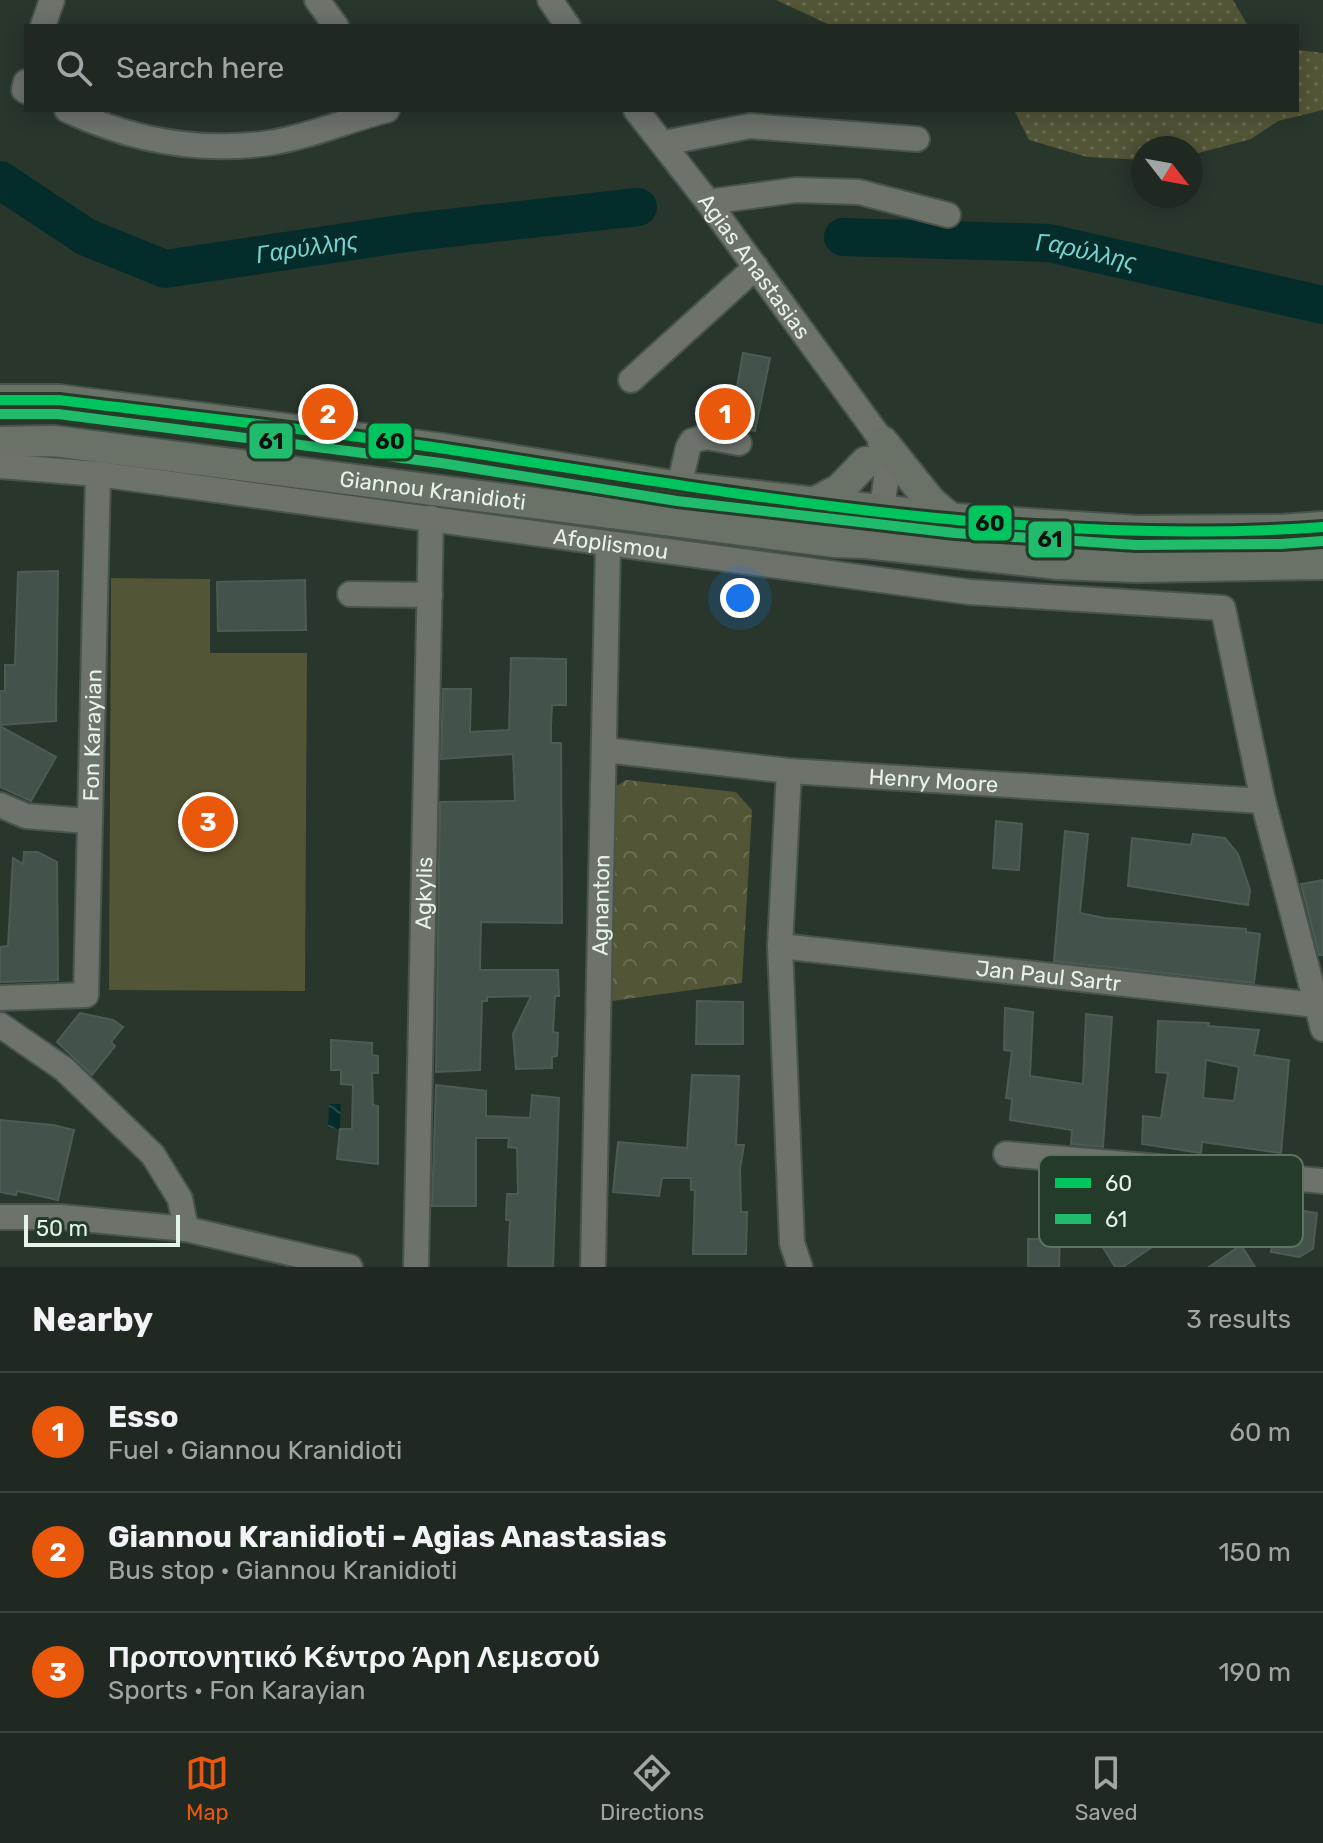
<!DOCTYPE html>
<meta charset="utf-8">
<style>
:root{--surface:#1f2821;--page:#27302a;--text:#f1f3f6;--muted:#a1a6a5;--line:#3c443f;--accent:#ea580c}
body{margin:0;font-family:Rubik,sans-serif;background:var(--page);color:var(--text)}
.compass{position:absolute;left:1131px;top:136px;width:72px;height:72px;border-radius:50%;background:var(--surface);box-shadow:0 4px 20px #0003;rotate:121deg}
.scale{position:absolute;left:24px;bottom:20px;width:156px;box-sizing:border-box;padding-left:8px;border:4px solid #e6f4e8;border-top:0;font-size:22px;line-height:28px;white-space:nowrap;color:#e6f4e8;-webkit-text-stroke:6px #243b29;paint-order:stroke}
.you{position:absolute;left:740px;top:598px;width:28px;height:28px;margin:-20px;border:6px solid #fff;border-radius:50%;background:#1a73e8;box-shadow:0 0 0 12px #1a73e833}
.badge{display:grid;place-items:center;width:52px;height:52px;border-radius:50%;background:var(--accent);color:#fff;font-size:26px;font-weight:700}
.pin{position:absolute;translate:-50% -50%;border:4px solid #fff;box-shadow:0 2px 8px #0006}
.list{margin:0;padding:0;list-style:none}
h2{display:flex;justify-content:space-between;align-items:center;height:104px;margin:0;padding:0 32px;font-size:34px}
h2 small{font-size:26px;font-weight:400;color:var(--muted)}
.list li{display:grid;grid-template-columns:52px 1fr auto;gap:24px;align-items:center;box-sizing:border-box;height:120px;padding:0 32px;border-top:2px solid var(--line)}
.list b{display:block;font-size:30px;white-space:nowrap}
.list p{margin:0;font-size:26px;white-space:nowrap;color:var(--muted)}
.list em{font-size:26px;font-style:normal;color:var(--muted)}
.icon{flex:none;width:44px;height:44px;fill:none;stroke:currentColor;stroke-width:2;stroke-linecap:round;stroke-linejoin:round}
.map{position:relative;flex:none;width:1323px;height:1267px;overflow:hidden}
.search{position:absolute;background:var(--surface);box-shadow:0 4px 20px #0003;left:24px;right:24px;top:24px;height:88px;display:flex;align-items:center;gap:20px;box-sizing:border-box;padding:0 28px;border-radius:0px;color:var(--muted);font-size:30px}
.sheet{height:464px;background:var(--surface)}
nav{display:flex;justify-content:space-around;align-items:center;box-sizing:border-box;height:112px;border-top:2px solid var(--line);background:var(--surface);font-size:22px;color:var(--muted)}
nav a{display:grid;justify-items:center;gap:4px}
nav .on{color:var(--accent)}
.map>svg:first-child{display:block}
</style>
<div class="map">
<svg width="1323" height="1267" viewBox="0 0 1323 1267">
<defs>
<pattern id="grass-dots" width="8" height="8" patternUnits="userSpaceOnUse" patternTransform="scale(2)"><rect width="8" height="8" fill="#525536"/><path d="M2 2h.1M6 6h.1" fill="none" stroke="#6b6e53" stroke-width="1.8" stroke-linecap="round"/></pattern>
<pattern id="park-crowns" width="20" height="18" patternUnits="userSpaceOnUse" patternTransform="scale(2)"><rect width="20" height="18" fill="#525536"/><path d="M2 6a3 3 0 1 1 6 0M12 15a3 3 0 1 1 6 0" fill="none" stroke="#6b6e53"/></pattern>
<pattern id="water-waves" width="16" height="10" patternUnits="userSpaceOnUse" patternTransform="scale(2)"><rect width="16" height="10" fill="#042c2a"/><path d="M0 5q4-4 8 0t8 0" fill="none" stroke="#294b49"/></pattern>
</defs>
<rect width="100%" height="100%" fill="#29362c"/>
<g fill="url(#grass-dots)">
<polygon points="776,0 1233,0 1248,26 832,26"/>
<polygon points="1297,50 1323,53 1323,110 1278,121 1251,139 1191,155 1191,148 1143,148 1143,160 1087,157 1029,140 1014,110 1297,110"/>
</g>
<polygon fill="url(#park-crowns)" points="626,780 736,792 752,810 742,983 605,1002 607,792"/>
<polygon fill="#525536" points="111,578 210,579 210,653 307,653 305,991 109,990"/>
<polygon fill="url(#water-waves)" points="329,1104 341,1104 340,1129 328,1128"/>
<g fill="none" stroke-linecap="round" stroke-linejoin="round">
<g stroke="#042c2a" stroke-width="38">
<path id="s1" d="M0 180 86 237 165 269 413 232 638 207"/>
<path id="s2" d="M843 237 1049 243 1323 305"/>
</g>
</g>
<g fill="#43524a" stroke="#4e5b54" stroke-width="2" fill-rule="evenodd">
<polygon points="743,353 770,358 755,431 711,423 715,401 734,404"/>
<polygon points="58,571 56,721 0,725 0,691 5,691 5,665 15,665 18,572"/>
<polygon points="305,580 306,630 218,631 217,582"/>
<polygon points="511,658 566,659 566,705 552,705 551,726 551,743 561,743 562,923 481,922 480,970 558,970 559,996 555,996 553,1032 558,1033 557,1056 552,1057 552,1068 516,1069 513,1034 531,996 487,997 487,1001 482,1001 480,1070 436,1072 440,802 515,801 513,754 441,759 443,689 471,689 470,732 509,730"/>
<polygon points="0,726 56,757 31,801 0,787"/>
<polygon points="996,821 1022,824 1019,870 993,868"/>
<polygon points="1065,831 1088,834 1080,913 1104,918 1246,929 1246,932 1260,934 1254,983 1054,961"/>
<polygon points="1193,834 1225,838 1238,854 1250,890 1248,905 1128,886 1132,838 1191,845"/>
<polygon points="24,852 38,852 57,862 58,980 0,982 0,947 8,946 13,858 23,864"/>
<polygon points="1323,880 1323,955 1319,955 1301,884"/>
<polygon points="697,1001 743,1002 743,1044 696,1044"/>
<polygon points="1005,1008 1033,1012 1030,1076 1083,1084 1086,1014 1112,1017 1103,1147 1071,1144 1072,1130 1010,1120 1012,1099 1006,1098 1012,1051 1004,1050"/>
<polygon points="80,1013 113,1020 123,1027 111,1042 115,1046 92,1075 57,1042"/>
<path d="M1158 1021 1209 1023 1208 1026 1259 1030 1254 1055 1289 1060 1281 1153 1202 1142 1201 1153 1142 1144 1143 1116 1161 1118 1168 1073 1156 1072ZM1206 1060 1239 1067 1234 1101 1203 1098Z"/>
<polygon points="331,1040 372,1043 372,1055 378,1056 378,1073 372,1073 373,1105 378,1106 378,1164 337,1159 340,1129 352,1129 353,1085 341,1084 341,1070 331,1070"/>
<polygon points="692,1075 739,1076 736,1145 744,1145 740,1169 741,1212 747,1212 746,1254 693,1254 695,1190 691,1190 691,1178 662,1178 659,1196 613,1192 618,1142 687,1148"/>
<polygon points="436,1085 486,1091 486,1116 530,1118 532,1095 559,1098 553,1267 508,1267 510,1220 506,1220 507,1194 518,1194 517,1148 508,1147 509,1138 476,1138 476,1206 432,1206"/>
<polygon points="0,1120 53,1125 74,1130 58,1200 17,1191 16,1195 0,1192"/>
<polygon points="1260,1204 1317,1213 1313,1249 1299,1257 1271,1252 1275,1227 1258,1225"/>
<polygon points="1131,1212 1152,1247 1123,1267 1115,1267 1095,1234"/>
<polygon points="1042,1232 1060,1233 1059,1267 1028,1267 1028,1239 1042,1239"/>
<polygon points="1241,1245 1255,1267 1209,1267"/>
</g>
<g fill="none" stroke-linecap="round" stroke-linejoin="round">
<g stroke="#48544b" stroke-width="28">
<g id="minor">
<polyline points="317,0 336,26"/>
<polyline points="550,0 568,26"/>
<polyline points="43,26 52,0"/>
<polyline points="26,82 24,90 26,91"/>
<path d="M67 110C131 140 199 153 269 143 309 137 347 120 387 110"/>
<path id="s3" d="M636 110 708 202 883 442C892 478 882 511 866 543"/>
<polyline points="664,143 750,126 917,139"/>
<polyline points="708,202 796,190 859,192 948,215"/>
<polyline points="631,380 756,267"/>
<path id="s4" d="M0 466 98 474 969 592 1223 608 1263 801 1323 1029"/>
<polyline points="679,487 688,448 692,441 706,437 739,443"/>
<polyline points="350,594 430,595"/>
<path id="s5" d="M605 750 789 771 1263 801"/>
<polyline points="789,771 780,946 792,1243 800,1267"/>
<polyline points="0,805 26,816 88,821"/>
<path id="s6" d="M780 946 1317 1005"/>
<path id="s7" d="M0 998 86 995 98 474"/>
<polyline points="0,1025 64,1069 153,1155 180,1199 186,1229"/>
<polyline points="1006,1154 1323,1181"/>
<polyline points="0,1217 61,1217 186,1229 350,1267"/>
<path id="s8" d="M416 1267 431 518"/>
<path id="s9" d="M593 1267 608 544"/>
</g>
</g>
<g stroke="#48544b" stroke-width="34">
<g id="major">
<polyline points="0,400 59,400 443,449 679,487 957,519 1136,531 1281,530 1323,527"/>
<path id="s10" d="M0 442 54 441 835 542 866 543 1058 564 1137 567 1323 564"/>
<polyline points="883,442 931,502 950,518"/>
<polyline points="812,504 840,489 866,462"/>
</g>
</g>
<use href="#minor" stroke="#6d726b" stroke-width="24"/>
<use href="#major" stroke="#6a7268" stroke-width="30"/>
<g stroke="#243b29" stroke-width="16">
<path id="bus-1" d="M0 400H59C188 416 317 430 446 449 733 493 1032 548 1323 527"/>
</g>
<g stroke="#243b29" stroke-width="16">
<polyline id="bus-2" points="0,414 58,414 441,463 677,501 955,533 1136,545 1281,544 1323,541"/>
</g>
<use href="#bus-1" stroke="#00c55e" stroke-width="10"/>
<use href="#bus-2" stroke="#20bc6c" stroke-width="10"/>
</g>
<g text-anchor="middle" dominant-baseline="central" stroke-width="6" stroke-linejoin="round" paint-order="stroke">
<g font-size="22" fill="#e6f4e8" stroke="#243b29">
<text stroke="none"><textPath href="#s3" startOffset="196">Agias Anastasias</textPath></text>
<text stroke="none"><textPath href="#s10" startOffset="436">Giannou Kranidioti</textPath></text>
<text stroke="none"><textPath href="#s4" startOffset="616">Afoplismou</textPath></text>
<text stroke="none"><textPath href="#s7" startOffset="346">Fon Karayian</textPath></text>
<text stroke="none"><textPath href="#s5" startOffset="330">Henry Moore</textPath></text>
<text stroke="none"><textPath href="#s8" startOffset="374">Agkylis</textPath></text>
<text stroke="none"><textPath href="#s9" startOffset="362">Agnanton</textPath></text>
<text stroke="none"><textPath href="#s6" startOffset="270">Jan Paul Sartr</textPath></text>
</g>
<g font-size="24" font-style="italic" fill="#77d3cf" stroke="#243b29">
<text stroke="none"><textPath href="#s1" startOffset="332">Γαρύλλης</textPath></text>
<text stroke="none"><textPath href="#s2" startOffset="244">Γαρύλλης</textPath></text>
</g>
</g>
<rect x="1039" y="1155" width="264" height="92" rx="12" fill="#243b29" stroke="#5e7262" stroke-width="2"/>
<rect x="1055" y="1178" width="36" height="10" fill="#00c55e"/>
<rect x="1055" y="1214" width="36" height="10" fill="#20bc6c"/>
<g font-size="22" fill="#e6f4e8">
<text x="1105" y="1191">60</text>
<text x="1105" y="1227">61</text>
</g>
<g stroke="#243b29" stroke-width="3">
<rect x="367" y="422" width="46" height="38" rx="8" fill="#00c55e"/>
<rect x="248" y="422" width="46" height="38" rx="8" fill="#20bc6c"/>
<rect x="967" y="504" width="46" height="38" rx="8" fill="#00c55e"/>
<rect x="1027" y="520" width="46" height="39" rx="8" fill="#20bc6c"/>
</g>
<g font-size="22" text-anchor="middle" font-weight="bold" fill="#111">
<text x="390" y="449">60</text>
<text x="271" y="449">61</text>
<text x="990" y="531">60</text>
<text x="1050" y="547">61</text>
</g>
</svg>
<svg class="compass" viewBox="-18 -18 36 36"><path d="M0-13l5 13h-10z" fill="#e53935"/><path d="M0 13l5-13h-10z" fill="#a1a6a5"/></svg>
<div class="scale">50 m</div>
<div class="you"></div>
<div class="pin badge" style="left:725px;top:414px">1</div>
<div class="pin badge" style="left:328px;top:414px">2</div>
<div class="pin badge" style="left:208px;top:822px">3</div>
<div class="search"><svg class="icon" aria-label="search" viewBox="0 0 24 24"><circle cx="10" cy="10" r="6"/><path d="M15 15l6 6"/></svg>Search here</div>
</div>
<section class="sheet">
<h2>Nearby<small>3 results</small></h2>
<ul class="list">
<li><span class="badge">1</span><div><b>Esso</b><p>Fuel · Giannou Kranidioti</p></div><em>60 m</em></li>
<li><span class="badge">2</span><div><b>Giannou Kranidioti - Agias Anastasias</b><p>Bus stop · Giannou Kranidioti</p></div><em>150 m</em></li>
<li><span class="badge">3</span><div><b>Προπονητικό Κέντρο Άρη Λεμεσού</b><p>Sports · Fon Karayian</p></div><em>190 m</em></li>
</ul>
</section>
<nav>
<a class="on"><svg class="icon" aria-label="map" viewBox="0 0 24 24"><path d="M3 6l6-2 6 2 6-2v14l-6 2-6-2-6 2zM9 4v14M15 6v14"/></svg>Map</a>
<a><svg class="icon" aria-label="directions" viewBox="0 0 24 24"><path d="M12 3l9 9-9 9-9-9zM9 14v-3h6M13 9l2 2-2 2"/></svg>Directions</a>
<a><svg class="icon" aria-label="saved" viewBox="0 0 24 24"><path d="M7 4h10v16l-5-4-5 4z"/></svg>Saved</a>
</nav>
